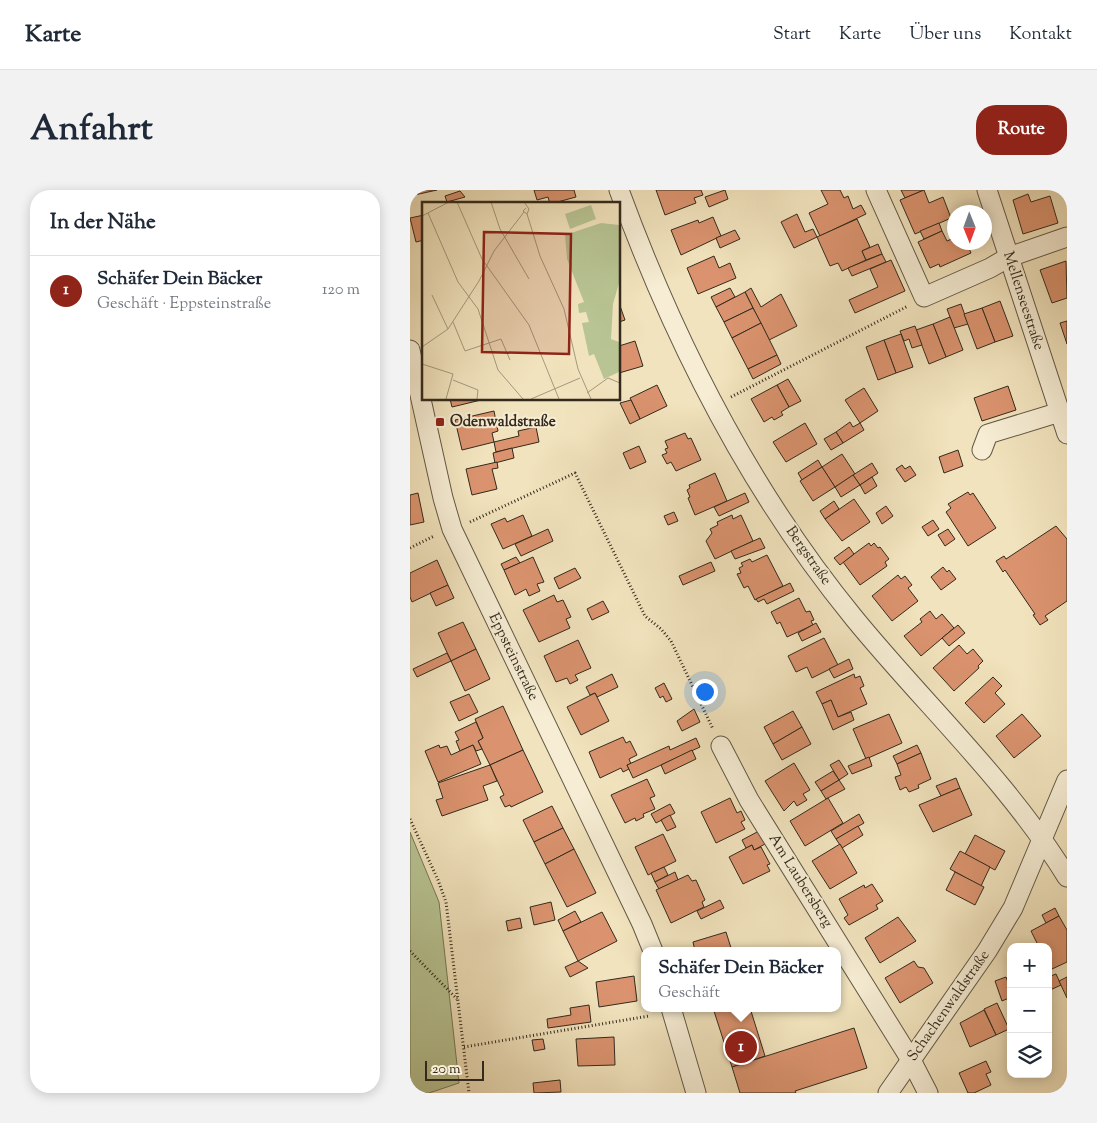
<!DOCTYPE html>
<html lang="de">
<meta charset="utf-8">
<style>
:root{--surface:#fff;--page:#f2f2f3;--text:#1f2937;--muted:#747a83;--line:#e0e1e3;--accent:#8f2418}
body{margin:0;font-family:"Sorts Mill Goudy",serif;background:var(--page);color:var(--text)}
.controls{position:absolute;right:15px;bottom:15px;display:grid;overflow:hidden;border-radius:10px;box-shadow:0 2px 12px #0003}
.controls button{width:45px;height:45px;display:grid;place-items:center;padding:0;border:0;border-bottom:1px solid var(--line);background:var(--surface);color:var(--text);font:25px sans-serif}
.compass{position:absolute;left:537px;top:15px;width:45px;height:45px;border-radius:50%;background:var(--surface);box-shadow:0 2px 12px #0003;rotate:179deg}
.scale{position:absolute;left:15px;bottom:12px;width:59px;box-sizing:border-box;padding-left:5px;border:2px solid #332a1d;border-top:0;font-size:14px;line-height:18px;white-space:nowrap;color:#332a1d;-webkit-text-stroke:4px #f6edd4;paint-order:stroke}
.you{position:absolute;left:294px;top:501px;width:18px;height:18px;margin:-12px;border:4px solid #fff;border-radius:50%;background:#1a73e8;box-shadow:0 0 0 8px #1a73e833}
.badge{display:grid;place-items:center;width:32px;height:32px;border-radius:50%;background:var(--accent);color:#fff;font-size:16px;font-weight:700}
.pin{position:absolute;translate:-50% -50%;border:2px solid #fff;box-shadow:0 1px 5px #0006}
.popup{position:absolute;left:231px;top:757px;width:200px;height:65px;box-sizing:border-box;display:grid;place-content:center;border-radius:10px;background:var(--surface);filter:drop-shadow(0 1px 4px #0005);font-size:16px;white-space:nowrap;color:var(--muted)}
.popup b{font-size:19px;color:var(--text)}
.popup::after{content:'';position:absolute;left:50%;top:100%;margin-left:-10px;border:10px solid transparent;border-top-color:var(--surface)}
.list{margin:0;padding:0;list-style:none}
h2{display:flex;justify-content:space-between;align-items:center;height:65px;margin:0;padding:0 20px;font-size:21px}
h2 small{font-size:16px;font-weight:400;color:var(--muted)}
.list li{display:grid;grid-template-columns:32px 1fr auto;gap:15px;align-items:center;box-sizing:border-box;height:70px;padding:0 20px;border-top:1px solid var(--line)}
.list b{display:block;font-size:19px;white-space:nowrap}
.list p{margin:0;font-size:16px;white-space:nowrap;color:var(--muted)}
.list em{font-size:16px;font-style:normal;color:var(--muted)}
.icon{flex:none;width:28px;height:28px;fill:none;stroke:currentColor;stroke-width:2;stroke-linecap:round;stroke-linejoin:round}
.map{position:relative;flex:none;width:657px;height:903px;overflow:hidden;border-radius:20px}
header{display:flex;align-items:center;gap:30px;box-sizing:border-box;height:70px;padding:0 25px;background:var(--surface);border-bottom:1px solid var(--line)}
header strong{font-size:24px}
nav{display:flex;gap:28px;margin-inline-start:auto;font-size:18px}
.intro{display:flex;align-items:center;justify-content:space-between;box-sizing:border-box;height:120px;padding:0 30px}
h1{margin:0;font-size:35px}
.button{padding:12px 22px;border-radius:20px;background:var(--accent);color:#fff;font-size:18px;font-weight:700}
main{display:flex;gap:30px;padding:0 30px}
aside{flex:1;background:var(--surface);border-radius:20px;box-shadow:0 2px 12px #0003}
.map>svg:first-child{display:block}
</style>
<header>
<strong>Karte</strong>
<nav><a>Start</a><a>Karte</a><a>Über uns</a><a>Kontakt</a></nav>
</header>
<div class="intro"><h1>Anfahrt</h1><a class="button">Route</a></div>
<main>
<aside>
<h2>In der Nähe<small></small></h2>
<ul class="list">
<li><span class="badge">1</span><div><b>Schäfer Dein Bäcker</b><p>Geschäft · Eppsteinstraße</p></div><em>120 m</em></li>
</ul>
</aside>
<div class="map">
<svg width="657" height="903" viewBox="0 0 657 903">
<rect width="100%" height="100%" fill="#f1e3bd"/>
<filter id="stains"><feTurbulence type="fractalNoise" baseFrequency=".004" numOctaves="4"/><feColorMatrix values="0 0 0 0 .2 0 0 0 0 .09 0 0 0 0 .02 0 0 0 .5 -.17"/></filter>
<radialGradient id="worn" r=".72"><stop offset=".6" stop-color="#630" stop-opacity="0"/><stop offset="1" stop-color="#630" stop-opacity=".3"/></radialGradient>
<polygon fill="#b8c493" stroke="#767758" points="0,642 29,712 49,893 19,903 0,903"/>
<g fill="#da936e" stroke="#332a1d">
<polygon points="0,0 27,0 0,6"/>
<polygon points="124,0 164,0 166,7 140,14 138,7 127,10"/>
<polygon points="246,0 291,0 293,5 284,8 286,13 255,25"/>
<polygon points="315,0 318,9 299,17 295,7"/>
<polygon points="411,0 430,0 434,8 438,6 443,19 451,15 456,24 410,46 399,23 418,14"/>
<polygon points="491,0 514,0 495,8"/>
<polygon points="514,0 519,13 533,7 541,28 505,44 490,10"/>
<polygon points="50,1 55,7 37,12 35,6"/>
<polygon points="618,4 621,12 640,6 648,33 613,44 603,10"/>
<polygon points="387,24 395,42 403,39 407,47 384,58 371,32"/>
<polygon points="14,25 14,50 6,52 0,28"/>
<polygon points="303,27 311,46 271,65 261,40 288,30 289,33"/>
<polygon points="447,29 460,57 452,61 456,70 432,81 428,73 420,76 407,47"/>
<polygon points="529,33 532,41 514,49 510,41"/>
<polygon points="325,40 330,49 310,58 306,48"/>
<polygon points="532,41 537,51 544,48 544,52 556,52 561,63 530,77 529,74 520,78 508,52"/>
<polygon points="468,54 472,64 456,70 452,61"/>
<polygon points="472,64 476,72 442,86 438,78"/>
<polygon points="304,66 309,78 320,73 326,88 288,104 277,78"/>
<polygon points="481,70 495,101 445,123 439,110 468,97 460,79"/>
<polygon points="656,71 657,108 642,113 630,80"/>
<polygon points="320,98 325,107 306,117 301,107"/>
<polygon points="341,98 351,117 371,104 387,136 359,150 335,102"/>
<polygon points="335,102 343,118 314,132 306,117"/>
<polygon points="590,111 603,146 585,152 572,118"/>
<polygon points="209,113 215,130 209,132"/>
<polygon points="551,114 558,134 544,138 537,119"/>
<polygon points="343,118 351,133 322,148 314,132"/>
<polygon points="572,118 585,152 567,159 554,124"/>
<polygon points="540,127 553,160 536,167 523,134"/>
<polygon points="657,131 657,154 650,133"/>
<polygon points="351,133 367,165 338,179 322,148"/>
<polygon points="523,134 536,167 519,174 506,140"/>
<polygon points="505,136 512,155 502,158 499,149 494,151 490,141"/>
<polygon points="491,144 503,177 486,183 474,150"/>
<polygon points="474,150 486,183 468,190 456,157"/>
<polygon points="225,151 233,176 209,183 209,156"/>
<polygon points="367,165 371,174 343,189 338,179"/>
<polygon points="378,189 391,211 379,217 367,195"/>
<polygon points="247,195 257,216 230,229 220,208"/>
<polygon points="367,195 379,217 371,222 373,225 364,230 362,227 354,232 341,209"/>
<polygon points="598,196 606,220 572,231 564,208"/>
<polygon points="454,198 468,221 450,233 435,210"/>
<polygon points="40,209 71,209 71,210 42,217"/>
<polygon points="221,210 230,229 220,234 210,213"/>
<polygon points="84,221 88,241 82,243 84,252 52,260 45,230"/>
<polygon points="440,232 443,237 450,233 454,240 433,253 426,242"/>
<polygon points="395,233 407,254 376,272 363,252"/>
<polygon points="126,237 129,252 86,262 84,252 109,246 108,241"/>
<polygon points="426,242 433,253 421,260 414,249"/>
<polygon points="275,243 278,249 281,248 291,270 266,281 261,272 257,274 252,265 257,263 255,259 258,258 255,251"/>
<polygon points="229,256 236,272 220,279 213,263"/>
<polygon points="102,258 104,268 85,273 83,263"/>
<polygon points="548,260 553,276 534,283 529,267"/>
<polygon points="432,264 445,284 425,297 412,277"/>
<polygon points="408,270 412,277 392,290 388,283"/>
<polygon points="87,272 88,278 82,279 87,299 62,305 56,279"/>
<polygon points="462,273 468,283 450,295 443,285"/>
<polygon points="492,275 495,279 500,276 506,285 495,292 486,279"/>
<polygon points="412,277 425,297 403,311 390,291"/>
<polygon points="305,283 317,311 285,325 278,308 280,307 277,300 280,298 279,295"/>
<polygon points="443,285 450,295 431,307 425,297"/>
<polygon points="462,287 467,296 455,304 450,295"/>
<polygon points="558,302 560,305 563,303 586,338 558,356 536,322 541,318 538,314"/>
<polygon points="8,303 14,332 0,335 0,305"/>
<polygon points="335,303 339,312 309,326 304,317"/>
<polygon points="444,309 460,332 432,351 415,329"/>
<polygon points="424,311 429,319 415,329 410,321"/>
<polygon points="476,316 483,326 472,334 466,323"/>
<polygon points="264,322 268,331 258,335 254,326"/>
<polygon points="113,325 122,346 93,359 81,334 95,328 97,332"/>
<polygon points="322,325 323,329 331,325 343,351 305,369 296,351 302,343 300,339 308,335 307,332"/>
<polygon points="523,330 529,339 518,346 512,337"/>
<polygon points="646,336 657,349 657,411 635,426 638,430 630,435 623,425 625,424 595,380 593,382 586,371 594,366 596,369"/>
<polygon points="138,339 143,351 111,366 105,354"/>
<polygon points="538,339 545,349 535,356 528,345"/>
<polygon points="350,348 355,358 325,369 321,361"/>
<polygon points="459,353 461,356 464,353 468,358 470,357 479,369 475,372 477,376 450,395 433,372"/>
<polygon points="439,357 444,364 430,375 424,368"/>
<polygon points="357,365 373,396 345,410 338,396 334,398 327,384 331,383 329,378 333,376 331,373 340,369 342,372"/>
<polygon points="106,367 110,373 94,380 91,374"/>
<polygon points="123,367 134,392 127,394 130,401 119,406 116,399 105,405 94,380"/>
<polygon points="27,370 38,395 2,412 0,407 0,383"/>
<polygon points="301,372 305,381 273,395 269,386"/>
<polygon points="533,377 537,382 539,380 546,389 531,400 521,387"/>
<polygon points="165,378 171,388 149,399 144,388"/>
<polygon points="488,385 491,389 495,386 502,395 498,398 508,411 482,431 462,406"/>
<polygon points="380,393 384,401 357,414 354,409 348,412 346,409"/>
<polygon points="38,395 44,408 26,416 20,403"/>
<polygon points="144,405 147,412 153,410 161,427 156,429 160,438 129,452 113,420"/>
<polygon points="389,408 396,422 400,421 404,430 401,431 403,435 377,447 370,432 367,434 361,422"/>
<polygon points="193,411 199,422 182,430 177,419"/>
<polygon points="520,421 526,429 532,424 544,438 511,466 494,446 512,432 510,429"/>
<polygon points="53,432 66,459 41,471 28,443"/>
<polygon points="406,433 411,442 392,451 388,443"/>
<polygon points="548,435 555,443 539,456 532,448"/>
<polygon points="414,448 428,475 402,488 397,477 386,482 378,466"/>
<polygon points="168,450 181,478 165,485 168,490 160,494 157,488 146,492 134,466"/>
<polygon points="549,455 557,464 563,459 573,471 568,476 569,478 544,501 523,478"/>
<polygon points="66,459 80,489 55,501 41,471"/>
<polygon points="37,463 41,471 7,487 3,479"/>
<polygon points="439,469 443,479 424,488 419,479"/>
<polygon points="202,484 208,497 187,507 185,503 180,505 176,497"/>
<polygon points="444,484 445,488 450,486 454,496 450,498 457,514 428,527 421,510 412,514 406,502"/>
<polygon points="583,487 592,496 585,503 595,514 574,533 555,513"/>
<polygon points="254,493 262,509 256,512 253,506 250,508 245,498"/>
<polygon points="185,503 199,531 171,545 157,517"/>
<polygon points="59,504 68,522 49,531 40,512"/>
<polygon points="421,510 428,527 441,522 444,530 423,540 412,514"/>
<polygon points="93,516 113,560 80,575 68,551 73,548 65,529"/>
<polygon points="284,519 290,532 272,541 267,531"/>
<polygon points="383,521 392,537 363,554 354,537"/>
<polygon points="479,524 492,553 456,569 443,539"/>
<polygon points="612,524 631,546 604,568 586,546"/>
<polygon points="66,532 73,548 68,551 72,559 66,561 63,555 50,561 46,551 49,550 45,542"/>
<polygon points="392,537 401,554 372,570 363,554"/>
<polygon points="213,547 216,553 220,551 227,565 219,569 221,574 217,575 219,579 213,582 211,578 190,588 179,562"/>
<polygon points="286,548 290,557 223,588 217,575 259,556 260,560"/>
<polygon points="29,555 30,558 37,556 41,565 63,555 71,574 28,592 15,561"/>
<polygon points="507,555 511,563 487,574 483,566"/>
<polygon points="113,560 133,602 101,617 100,615 95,617 90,607 94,605 80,575"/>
<polygon points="282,560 286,569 255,584 251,575"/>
<polygon points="511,563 521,589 508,595 509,598 499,602 496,597 490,600 485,587 491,585 487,574"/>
<polygon points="459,567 462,576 442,584 438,576"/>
<polygon points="429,570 438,584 429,590 420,575"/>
<polygon points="384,573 400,600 393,604 397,610 387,616 384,611 374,621 355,591"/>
<polygon points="80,575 87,591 73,596 78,610 32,626 26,610 33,608 28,593"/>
<polygon points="423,581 429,590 411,601 405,592"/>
<polygon points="546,588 550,598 531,606 526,596"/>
<polygon points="237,589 245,606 240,608 245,619 233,624 234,627 226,631 225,628 215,633 201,605"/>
<polygon points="429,590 435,599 416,609 411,601"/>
<polygon points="550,598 562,625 523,642 509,615"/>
<polygon points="320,608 327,623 331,621 335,630 331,632 335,639 306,653 291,622"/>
<polygon points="418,608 433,633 395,656 380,631"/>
<polygon points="260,614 265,623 246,633 241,624"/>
<polygon points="142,616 153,638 124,652 113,630"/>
<polygon points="449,624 454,633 426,649 421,641"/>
<polygon points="260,625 266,637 257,641 251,630"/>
<polygon points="448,636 453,645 432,658 426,649"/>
<polygon points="153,638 164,659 135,674 124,652"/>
<polygon points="349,641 355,654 344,660 342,655 336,658 332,650"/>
<polygon points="253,644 266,671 238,685 225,657"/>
<polygon points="565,645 595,661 585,680 555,664"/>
<polygon points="430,654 447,683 420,699 402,671"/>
<polygon points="342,655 344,660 351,657 360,674 357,675 360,681 333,694 319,667"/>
<polygon points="164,659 186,703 157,717 135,674"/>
<polygon points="550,661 580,677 571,696 540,679"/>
<polygon points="254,677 258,685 245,692 241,683"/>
<polygon points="265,682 268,690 249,699 245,692"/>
<polygon points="545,682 574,697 565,715 536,700"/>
<polygon points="278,685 282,691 286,690 295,710 292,712 294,717 261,733 246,700"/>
<polygon points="462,694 473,711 466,715 468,719 439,735 434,728 438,725 429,709 454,695 455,698"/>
<polygon points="310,710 314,718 291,729 287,721"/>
<polygon points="141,712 145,730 124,735 120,717"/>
<polygon points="645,718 649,726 636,733 632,725"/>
<polygon points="165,721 171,732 153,741 148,730"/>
<polygon points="192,722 207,751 168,771 153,741"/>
<polygon points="649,726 657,740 657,772 642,779 638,772 638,757 629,757 621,741"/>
<polygon points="488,727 506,751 470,773 455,748"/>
<polygon points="110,728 112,738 98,741 96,731"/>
<polygon points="316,742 322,761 285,761 283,752"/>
<polygon points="168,771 178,778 160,787 155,777"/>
<polygon points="504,771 508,777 514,778 523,793 490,813 475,788"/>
<polygon points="646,784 651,795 638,801 638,787"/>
<polygon points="224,786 227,811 189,817 186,792"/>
<polygon points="596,787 601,800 601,807 592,811 585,791"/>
<polygon points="657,787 657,808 649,791"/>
<polygon points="587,813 599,839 586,845 574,819"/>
<polygon points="179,815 181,832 138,838 137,829 161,825 160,818"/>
<polygon points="303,818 340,818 355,866 322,877"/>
<polygon points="574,820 586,845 560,857 550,833"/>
<polygon points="444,838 457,878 385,901 386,903 330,903 322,877"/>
<polygon points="204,847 205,875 168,876 166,849"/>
<polygon points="133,849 135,859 124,861 122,850"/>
<polygon points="576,871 581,882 576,884 581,895 564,903 558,903 549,883"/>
<polygon points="150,890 151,902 124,903 123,893"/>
</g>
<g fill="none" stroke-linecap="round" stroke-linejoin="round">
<g stroke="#625845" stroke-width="21">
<g id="minor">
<path d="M209 0C265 153 340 301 444 428 515 515 598 591 657 687"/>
<polyline points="466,0 514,107 580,78 599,67 657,47"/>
<polyline points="577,0 657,244"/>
<polyline points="0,160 33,308 42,339 232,734 243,761"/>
<polyline points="572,260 578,244 650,222"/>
<polyline points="311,556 339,610 501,870 518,903"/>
<polyline points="261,818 286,903"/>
<polyline points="478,903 577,761 603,718 657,590"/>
</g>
</g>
<g stroke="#332a1d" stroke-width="3" stroke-dasharray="1 2.5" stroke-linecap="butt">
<polyline points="321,207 498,116"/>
<polyline points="60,332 165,283 235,426 251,439 261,451 303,539"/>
<polyline points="0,358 24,346"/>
<polyline points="0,629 28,690 36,712 59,903"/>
<polyline points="0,761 47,809"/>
<polyline points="54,857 239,826"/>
</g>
<use href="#minor" stroke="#f6edd4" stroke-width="19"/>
</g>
<rect fill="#8f2418" stroke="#f6edd4" stroke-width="2" x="25" y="227" width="10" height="10" rx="2.5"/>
<g text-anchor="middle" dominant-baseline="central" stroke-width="4" stroke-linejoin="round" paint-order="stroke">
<g font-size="15" fill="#332a1d" stroke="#f6edd4">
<text transform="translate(613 111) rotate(72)">Mellenseestraße</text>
<text transform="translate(398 366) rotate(55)">Bergstraße</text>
<text transform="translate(103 467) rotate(64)">Eppsteinstraße</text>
<text transform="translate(390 691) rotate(58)">Am Laubersberg</text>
<text transform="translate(539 816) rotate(-55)">Schachenwaldstraße</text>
</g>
<g font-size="15" font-weight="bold" fill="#332a1d" stroke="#f6edd4" text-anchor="start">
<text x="40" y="232">Odenwaldstraße</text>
</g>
</g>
<g transform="translate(12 12)">
<rect width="198" height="198" fill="#f1e3bd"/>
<path d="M169 3 174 17 148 27 143 12ZM179 21 197 23V81L191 102 189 137 197 140V170L182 177 172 152 167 154 160 121 167 120 164 110 157 111 156 102 162 100 145 57 143 33Z" fill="#b8c493"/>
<path fill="none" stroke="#a5997d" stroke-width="1" d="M35 0 60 57 107 123 137 197M69 0 78 27 107 77M102 0 107 7 105 12 101 9 104 6M6 11 36 80 56 107 76 168 101 197M105 12 118 54 142 107 156 167 169 197M0 14 27 0M10 93 26 127M31 120 43 149 79 137 88 158M0 145 26 127 57 79 72 49 102 10M0 162 31 172 24 197M31 178 56 188 55 197M165 191 186 176 198 181M109 197 158 176"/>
<path fill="#8f2418" fill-opacity="0.15" stroke="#8f2418" stroke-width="2.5" d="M62 30 149 32 147 152 60 150Z"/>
<rect width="198" height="198" fill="none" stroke="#332a1d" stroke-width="2.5"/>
</g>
<rect width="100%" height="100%" filter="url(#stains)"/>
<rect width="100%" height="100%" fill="url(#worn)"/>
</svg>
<div class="controls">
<button>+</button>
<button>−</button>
<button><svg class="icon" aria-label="layers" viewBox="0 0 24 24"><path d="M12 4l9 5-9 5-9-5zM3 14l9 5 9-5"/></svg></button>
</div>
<svg class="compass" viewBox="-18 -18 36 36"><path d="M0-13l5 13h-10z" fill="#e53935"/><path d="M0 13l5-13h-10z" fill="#747a83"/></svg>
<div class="scale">20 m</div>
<div class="you"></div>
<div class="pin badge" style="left:331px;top:857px">1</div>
<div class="popup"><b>Schäfer Dein Bäcker</b>Geschäft</div>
</div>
</main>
